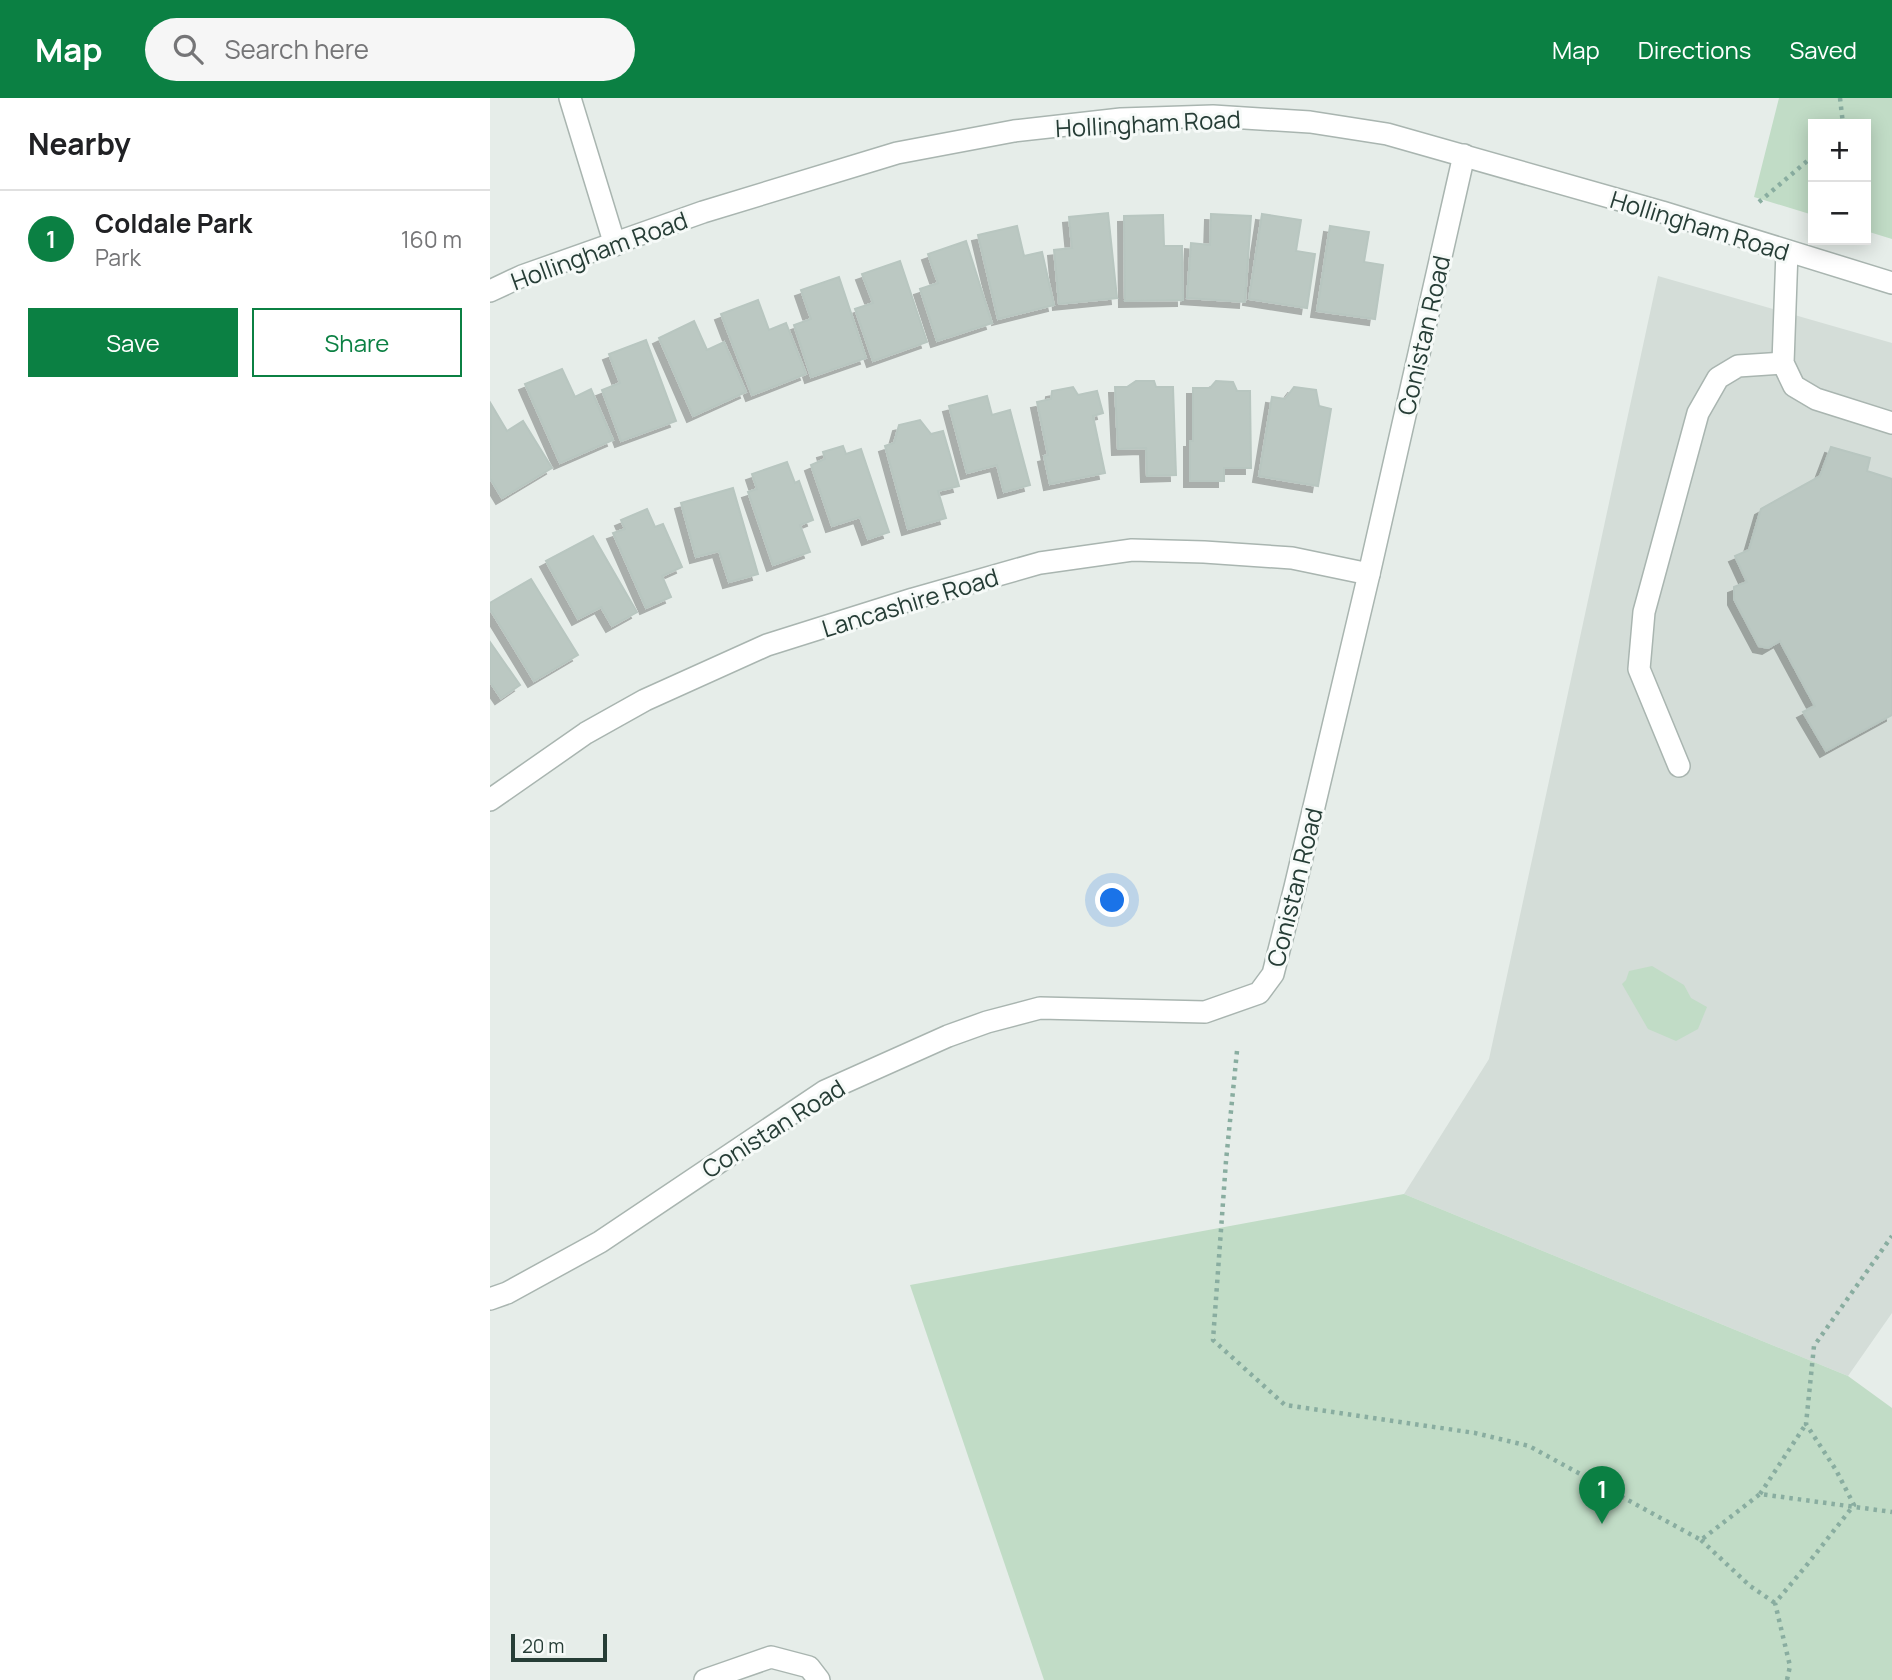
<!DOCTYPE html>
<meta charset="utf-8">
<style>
:root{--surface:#fff;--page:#f6f6f6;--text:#202124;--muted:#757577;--line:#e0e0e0;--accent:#0b8043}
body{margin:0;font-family:Manrope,sans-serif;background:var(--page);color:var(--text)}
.controls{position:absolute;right:21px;top:21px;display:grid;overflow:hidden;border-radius:0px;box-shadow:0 4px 18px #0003}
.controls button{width:63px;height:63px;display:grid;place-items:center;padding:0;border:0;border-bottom:2px solid var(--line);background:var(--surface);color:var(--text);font:35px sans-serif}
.scale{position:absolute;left:21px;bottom:18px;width:96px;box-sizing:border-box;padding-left:7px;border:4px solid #263d36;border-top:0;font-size:19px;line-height:24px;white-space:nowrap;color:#263d36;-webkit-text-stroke:5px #f6faf8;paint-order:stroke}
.you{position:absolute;left:623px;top:803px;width:24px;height:24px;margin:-18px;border:5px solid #fff;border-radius:50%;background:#1a73e8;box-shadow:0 0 0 10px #1a73e833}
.badge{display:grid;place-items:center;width:46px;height:46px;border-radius:50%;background:var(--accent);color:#fff;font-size:23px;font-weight:700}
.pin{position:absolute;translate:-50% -58px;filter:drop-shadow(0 2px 4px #0008)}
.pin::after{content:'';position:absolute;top:37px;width:24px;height:21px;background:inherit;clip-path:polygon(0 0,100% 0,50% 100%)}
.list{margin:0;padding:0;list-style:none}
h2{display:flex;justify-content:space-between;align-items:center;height:91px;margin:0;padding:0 28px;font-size:30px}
h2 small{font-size:23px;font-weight:400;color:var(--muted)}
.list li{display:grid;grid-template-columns:46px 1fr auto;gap:21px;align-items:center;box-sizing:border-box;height:98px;padding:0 28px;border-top:2px solid var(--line)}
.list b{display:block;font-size:26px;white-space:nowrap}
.list p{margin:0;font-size:23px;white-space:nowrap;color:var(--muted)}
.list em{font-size:23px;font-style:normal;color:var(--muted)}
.actions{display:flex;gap:14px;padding:21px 28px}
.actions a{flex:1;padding:16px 0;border:2px solid var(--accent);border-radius:0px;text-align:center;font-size:24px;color:var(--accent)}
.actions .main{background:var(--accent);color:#fff}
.icon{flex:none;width:38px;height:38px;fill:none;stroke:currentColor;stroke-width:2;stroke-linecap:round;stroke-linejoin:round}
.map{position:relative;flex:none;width:1402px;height:1582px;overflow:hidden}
header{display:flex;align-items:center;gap:42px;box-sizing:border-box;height:98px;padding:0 35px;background:var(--accent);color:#fff}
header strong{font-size:33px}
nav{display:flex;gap:38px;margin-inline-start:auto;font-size:24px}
.search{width:490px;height:63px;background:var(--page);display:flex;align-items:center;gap:18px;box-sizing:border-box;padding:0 24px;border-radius:38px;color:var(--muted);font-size:26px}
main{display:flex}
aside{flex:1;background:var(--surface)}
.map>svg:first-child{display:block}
</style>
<header>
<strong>Map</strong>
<div class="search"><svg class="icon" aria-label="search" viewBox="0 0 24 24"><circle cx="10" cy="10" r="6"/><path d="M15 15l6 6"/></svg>Search here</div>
<nav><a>Map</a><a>Directions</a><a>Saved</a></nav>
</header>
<main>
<aside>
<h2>Nearby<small></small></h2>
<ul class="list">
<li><span class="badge">1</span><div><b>Coldale Park</b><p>Park</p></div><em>160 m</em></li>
</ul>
<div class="actions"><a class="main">Save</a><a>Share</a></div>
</aside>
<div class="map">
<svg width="1402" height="1582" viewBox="0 0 1402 1582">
<defs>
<filter id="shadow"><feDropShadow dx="-6" dy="6" stdDeviation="0" flood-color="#0004"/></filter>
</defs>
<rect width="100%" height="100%" fill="#e6ede9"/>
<polygon fill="#d4ddd8" points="1168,178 1402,245 1402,1215 1358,1278 914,1096 999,961"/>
<g fill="#c1dcc6">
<polygon points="1289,0 1402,0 1402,141 1376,133 1376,26 1323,26 1323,117 1264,99"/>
<polygon points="1162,868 1194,887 1201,900 1217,909 1208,931 1186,943 1158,931 1132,886 1136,882 1139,873"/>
<polygon points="914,1096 1358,1278 1402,1310 1402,1582 554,1582 420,1187"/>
</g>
<g fill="#bbc8c2" stroke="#b8c6c0" stroke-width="2" filter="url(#shadow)">
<polygon points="618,115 627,200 569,206 564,152 582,150 579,119"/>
<polygon points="721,116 761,118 755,204 697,200 701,145 720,147"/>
<polygon points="772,116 811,122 806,153 825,156 817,210 759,201"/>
<polygon points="673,117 674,148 692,148 693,202 635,203 634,118"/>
<polygon points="527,128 534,158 552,154 564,207 508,221 488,137"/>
<polygon points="840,128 879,134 874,164 893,167 885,221 827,213"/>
<polygon points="476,143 502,225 447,243 430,191 448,185 438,156"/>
<polygon points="410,163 437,244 383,263 365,211 383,205 372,176"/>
<polygon points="349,179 376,260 321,279 304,227 321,221 311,192"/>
<polygon points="268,202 279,232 296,225 316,276 262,297 231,216"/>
<polygon points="204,223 217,252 234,244 256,294 203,318 169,240"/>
<polygon points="156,242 186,323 131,343 112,292 130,285 119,256"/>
<polygon points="72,271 85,299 101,291 123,342 70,365 35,286"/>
<polygon points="646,283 664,283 666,289 683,289 686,377 657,378 656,350 628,351 625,289 637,289"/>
<polygon points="726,283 743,284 747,293 760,293 761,370 734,370 734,383 700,383 700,343 703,343 703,290 720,290"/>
<polygon points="583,289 588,297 607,293 613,315 603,318 615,375 560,386 554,358 558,357 547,304 561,301 562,293"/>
<polygon points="804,289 826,292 829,308 841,311 828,388 769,378 782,299 795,301"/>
<polygon points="497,298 502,317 520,312 540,387 514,394 507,367 477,375 459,308"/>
<polygon points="1,306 17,333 33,323 62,370 12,400 0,380"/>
<polygon points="430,322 441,336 453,333 469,388 448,393 456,420 418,431 395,348 404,345 409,327"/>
<polygon points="353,348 356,356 371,351 399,434 378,441 370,419 342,428 321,367 335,361 333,354"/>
<polygon points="1341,349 1380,360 1377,373 1402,381 1402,617 1336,653 1313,614 1325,608 1290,543 1278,550 1269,548 1244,501 1244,489 1257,484 1245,458 1259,452 1271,411 1330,378"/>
<polygon points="297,364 305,385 309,383 323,422 310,427 320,454 283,467 258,394 267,391 262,376"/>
<polygon points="243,390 268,476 239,484 229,453 206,459 191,405"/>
<polygon points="157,411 165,429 173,426 192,469 172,478 181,499 156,510 123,435 135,431 131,422"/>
<polygon points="103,438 147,514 122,528 111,509 88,521 56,463"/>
<polygon points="41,481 88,557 44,583 0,511 0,505"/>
<polygon points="0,544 30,587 11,600 0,584"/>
</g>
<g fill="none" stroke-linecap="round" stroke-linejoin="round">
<g stroke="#a9b5b0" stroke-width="24">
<g id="minor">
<polyline points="80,0 125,147"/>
<polyline points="1297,153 1293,265 1304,288 1326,301 1402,325"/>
<polyline points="0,193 32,178 213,114 407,55 524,33 631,21 723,18 820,24 897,36 1172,114 1402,185"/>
<polyline points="1189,668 1149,571 1154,514 1208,315 1228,280 1248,268 1293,265"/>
<polyline points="0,702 96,635 155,602 277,547 423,501 550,465 642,452 714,454 802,460 879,476"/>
<polyline points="0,1201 17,1195 110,1144 335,993 458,938 497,924 550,910 715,914 769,895 783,876 805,789 879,476 974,57"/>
<polyline points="215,1582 281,1559 319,1569 329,1582"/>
</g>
</g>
<g stroke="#89ada0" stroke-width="4.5" stroke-dasharray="3.5 5" stroke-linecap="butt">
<polyline points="1350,0 1353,26"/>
<polyline points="1269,104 1323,58"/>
<polyline points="747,953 736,1063 723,1242 795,1307 985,1335 1039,1348 1211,1442 1270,1396 1402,1414"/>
<polyline points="1270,1396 1316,1326"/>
<polyline points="1211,1442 1260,1488 1285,1505"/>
<polyline points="1297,1582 1300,1568 1285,1505 1316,1468 1364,1407 1346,1372 1316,1326 1324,1248 1402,1138"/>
</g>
<use href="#minor" stroke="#fff" stroke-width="21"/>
</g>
<g text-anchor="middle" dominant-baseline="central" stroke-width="6" stroke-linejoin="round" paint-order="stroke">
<g font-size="24" fill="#263d36" stroke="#f6faf8">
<text transform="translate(658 25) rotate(-3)">Hollingham Road</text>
<text transform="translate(1210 127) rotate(17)">Hollingham Road</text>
<text transform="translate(109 152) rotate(-20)">Hollingham Road</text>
<text transform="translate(933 237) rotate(-77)">Conistan Road</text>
<text transform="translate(420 504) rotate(-17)">Lancashire Road</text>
<text transform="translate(804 789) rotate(-76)">Conistan Road</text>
<text transform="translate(283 1030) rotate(-32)">Conistan Road</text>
</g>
</g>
</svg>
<div class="controls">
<button>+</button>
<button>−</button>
</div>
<div class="scale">20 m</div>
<div class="you"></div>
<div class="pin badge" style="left:1112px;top:1426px">1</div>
</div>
</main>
